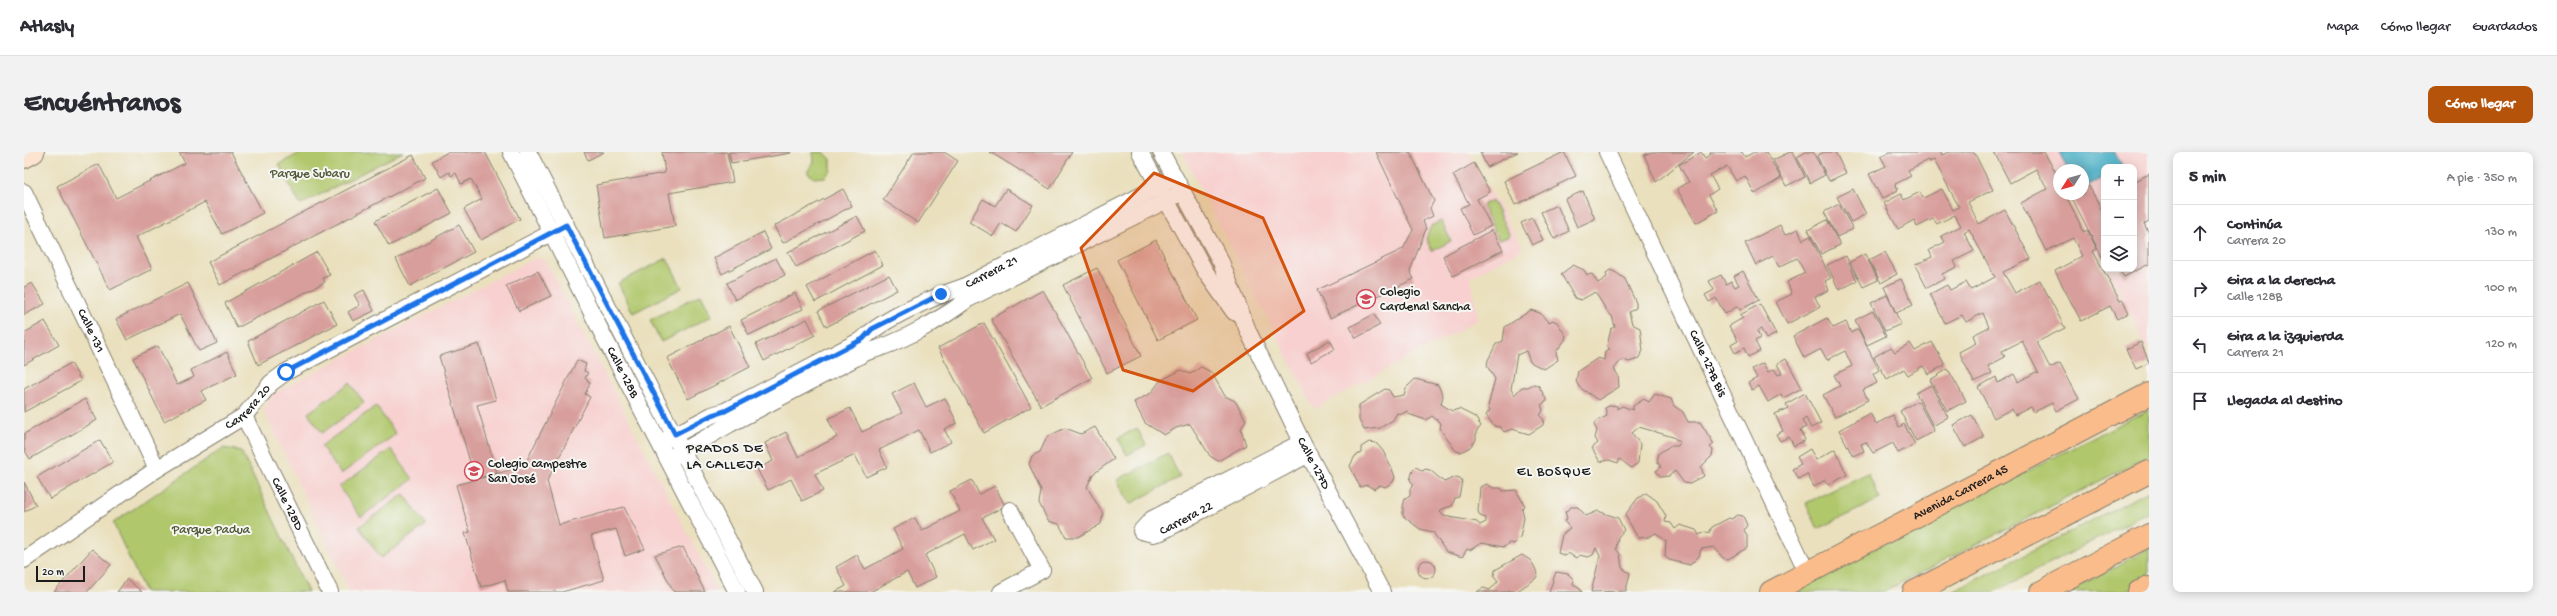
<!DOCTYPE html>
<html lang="es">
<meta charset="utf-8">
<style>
:root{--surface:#fff;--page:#f2f2f3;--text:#2b2b33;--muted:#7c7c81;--line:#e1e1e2;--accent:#b45309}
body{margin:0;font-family:"Gochi Hand",sans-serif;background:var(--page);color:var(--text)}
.controls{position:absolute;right:12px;top:12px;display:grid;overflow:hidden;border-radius:8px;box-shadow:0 2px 10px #0003}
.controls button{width:36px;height:36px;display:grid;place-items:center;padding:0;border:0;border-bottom:1px solid var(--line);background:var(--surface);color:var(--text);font:20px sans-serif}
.compass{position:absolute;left:2029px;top:12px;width:36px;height:36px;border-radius:50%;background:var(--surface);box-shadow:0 2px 10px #0003;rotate:233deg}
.scale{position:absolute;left:12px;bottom:10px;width:49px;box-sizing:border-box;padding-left:4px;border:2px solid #1c1c1c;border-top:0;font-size:11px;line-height:14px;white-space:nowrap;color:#1c1c1c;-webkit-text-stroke:3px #f6f6f2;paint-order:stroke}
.stop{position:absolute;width:12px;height:12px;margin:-9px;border:3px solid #1a73e8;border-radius:50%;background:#fff}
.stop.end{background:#1a73e8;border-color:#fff;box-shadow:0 1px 4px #0008}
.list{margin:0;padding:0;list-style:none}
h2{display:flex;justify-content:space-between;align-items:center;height:52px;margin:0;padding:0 16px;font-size:17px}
h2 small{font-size:13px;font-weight:400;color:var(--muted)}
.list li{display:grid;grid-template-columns:26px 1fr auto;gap:12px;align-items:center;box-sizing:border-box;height:56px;padding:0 16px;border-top:1px solid var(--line)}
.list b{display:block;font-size:15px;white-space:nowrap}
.list p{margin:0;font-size:13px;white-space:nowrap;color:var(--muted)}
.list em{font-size:13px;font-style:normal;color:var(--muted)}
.icon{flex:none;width:22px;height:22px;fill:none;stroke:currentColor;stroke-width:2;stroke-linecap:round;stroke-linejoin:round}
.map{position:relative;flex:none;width:2125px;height:440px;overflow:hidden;border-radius:8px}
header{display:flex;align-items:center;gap:24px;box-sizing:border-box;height:56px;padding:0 20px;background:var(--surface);border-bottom:1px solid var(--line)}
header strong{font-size:19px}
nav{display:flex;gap:22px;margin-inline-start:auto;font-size:14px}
.intro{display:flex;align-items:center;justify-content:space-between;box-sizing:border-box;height:96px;padding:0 24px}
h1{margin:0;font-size:28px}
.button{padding:10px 18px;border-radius:8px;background:var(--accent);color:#fff;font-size:14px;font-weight:700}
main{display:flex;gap:24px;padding:0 24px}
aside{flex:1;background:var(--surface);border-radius:8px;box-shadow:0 2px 10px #0003}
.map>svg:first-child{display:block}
</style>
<header>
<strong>Atlasly</strong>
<nav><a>Mapa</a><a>Cómo llegar</a><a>Guardados</a></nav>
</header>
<div class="intro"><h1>Encuéntranos</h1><a class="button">Cómo llegar</a></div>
<main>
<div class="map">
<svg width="2125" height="440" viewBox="0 0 2125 440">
<rect width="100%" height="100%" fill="#f6f6f2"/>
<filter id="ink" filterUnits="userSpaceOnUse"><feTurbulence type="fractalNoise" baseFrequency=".025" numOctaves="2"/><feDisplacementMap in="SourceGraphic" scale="8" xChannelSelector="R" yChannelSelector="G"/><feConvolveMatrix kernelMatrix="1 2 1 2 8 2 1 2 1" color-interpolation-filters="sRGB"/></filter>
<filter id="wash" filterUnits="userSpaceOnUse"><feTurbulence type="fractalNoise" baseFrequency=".012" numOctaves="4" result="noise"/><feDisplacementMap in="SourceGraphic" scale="16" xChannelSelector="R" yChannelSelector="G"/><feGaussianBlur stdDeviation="0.9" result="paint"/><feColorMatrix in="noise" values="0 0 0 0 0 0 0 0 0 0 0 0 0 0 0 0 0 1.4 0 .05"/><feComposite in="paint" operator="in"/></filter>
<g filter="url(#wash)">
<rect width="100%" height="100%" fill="#eae0bd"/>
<g fill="#f7d0cf">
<polygon points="1158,0 1444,0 1499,96 1447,125 1454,168 1290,257"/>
<polygon points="2022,0 2125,0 2125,199 2083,117 2110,117 2110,15 2080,15 2080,112 2044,42 2059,42 2059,18 2035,18 2035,25"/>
<polygon points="511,106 521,108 694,440 326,440 240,259 249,242"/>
</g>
<g fill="#b0c76c" stroke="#667244">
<polygon points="278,0 379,0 276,53 255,12"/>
<polygon points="789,0 800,0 807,7 807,19 801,25 790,26 783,20 790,10"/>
<polygon points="1468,48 1486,84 1475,88 1458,53"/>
<polygon points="1417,69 1427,89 1408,99 1402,87 1407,74"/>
<polygon points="643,106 658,136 609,161 594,131"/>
<polygon points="677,142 688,164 637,190 626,168"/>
<polygon points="326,231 340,251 298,281 284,261"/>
<polygon points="352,254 372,282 317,322 297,294"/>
<polygon points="2125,257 2125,304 1859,440 1774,440 1808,418"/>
<polygon points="1113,276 1122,293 1103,303 1094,286"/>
<polygon points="199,296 217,299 284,440 121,440 89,371"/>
<polygon points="367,297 389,327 337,365 315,335"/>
<polygon points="1144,301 1156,325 1106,352 1093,328"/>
<polygon points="1844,321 1856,347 1794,377 1782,351"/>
<polygon points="2125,339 2125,360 1970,440 1928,440"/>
<polygon points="380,342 402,373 357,406 335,375"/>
<polygon points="2125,397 2125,430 2100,440 2043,440"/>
</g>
<polygon fill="#49b0c8" stroke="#326672" points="2035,0 2090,0 2098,15 2080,15 2080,25 2059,36 2059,18 2044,18"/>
<g id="blocks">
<g fill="#d89e9b">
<polygon points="155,0 207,0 239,61 198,82 181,50 112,85 128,117 86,138 33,34 75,12 92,46 161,11"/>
<polygon points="424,0 461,0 496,67 457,88 440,57 458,47 447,27 437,32 432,21 427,24 425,20 417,25 408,9"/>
<polygon points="560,0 580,0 564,8"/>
<polygon points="638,0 703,0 709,30 645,41 651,74 581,86 572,33 641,21"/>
<polygon points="705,0 766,0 767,1 707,11"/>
<polygon points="890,0 920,0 934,9 894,71 859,48"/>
<polygon points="966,0 1048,0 1026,37"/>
<polygon points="1352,0 1386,0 1410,49 1406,56 1409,64 1399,69 1402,77 1386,119 1390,127 1306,166 1293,138 1379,97 1389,78"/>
<polygon points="1456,0 1494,0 1463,15"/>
<polygon points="1540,0 1552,24 1491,53 1480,29"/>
<polygon points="1627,0 1670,0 1632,30 1620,3"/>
<polygon points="1677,0 1681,6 1687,2 1686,0 1718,0 1721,5 1730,0 1742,0 1757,26 1731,42 1721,24 1712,29 1703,14 1686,23 1694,37 1685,43 1694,59 1672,71 1653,37 1665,30 1655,13"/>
<polygon points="1766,0 1769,0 1781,25 1762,34 1749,8"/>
<polygon points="1782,0 1789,0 1801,23 1786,31 1773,5"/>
<polygon points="1800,0 1811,0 1822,21 1805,29 1793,4"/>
<polygon points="1865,0 1917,0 1918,3 1924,0 1950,0 1969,38 1944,50 1955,72 1981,58 2007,107 1979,120 1991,141 2016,128 2041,176 2013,190 2026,216 2036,211 2055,247 2032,259 2028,251 2010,260 2007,255 1991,263 1988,257 1970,266 1954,235 1972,225 1974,231 1990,222 1994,230 2012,220 2015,222 1998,189 1978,199 1981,205 1964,214 1968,221 1950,230 1935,200 1952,191 1949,183 1965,175 1959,161 1942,170 1938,163 1921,171 1906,142 1923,133 1926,138 1942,130 1947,138 1971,125 1945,77 1940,80 1950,99 1930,109 1933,115 1918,122 1920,127 1903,136 1891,113 1908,105 1905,98 1921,90 1917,84 1937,74 1931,63 1913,72 1909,67 1893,75 1890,68 1874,77 1860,51 1877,42 1880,48 1896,40 1899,46 1918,37 1929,58 1935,55 1910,8 1905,10 1904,8 1884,18 1887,24 1871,32 1874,38 1858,47 1845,22 1862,14 1857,5"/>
<polygon points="1970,0 2020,0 2035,26 2035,42 2041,42 2060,80 2063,78 2073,97 2069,99 2096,149 2099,148 2105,161 2093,167 2086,154 2057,169 2031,119 2058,104 2049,86 2022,99 1997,51 2023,37 2012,17 1986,31"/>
<polygon points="389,3 401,26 196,133 184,110"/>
<polygon points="1450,11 1466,40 1453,47 1467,74 1449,83 1436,56 1445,52 1429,23"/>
<polygon points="2125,22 2125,69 2120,72 2125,81 2125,112 2100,125 2095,117 2110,117 2110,30"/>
<polygon points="2065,34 2080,62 2080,109 2047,44 2059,42 2059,37"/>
<polygon points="414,36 428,61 365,94 351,69"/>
<polygon points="819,37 828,54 759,91 750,74"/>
<polygon points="982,37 1009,53 992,80 977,71 969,84 945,70 959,47 971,54"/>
<polygon points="1829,37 1842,62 1827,70 1813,45"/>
<polygon points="1559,39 1571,67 1553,75 1541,47"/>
<polygon points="1815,52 1829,77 1813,85 1800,60"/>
<polygon points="1533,53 1545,79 1530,87 1517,60"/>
<polygon points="833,64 841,79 772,115 764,100"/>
<polygon points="1508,66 1519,88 1508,93 1497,71"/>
<polygon points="1803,68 1816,93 1797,102 1784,78"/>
<polygon points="435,73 450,100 386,134 372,107"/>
<polygon points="1756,73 1761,83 1774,77 1779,88 1786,84 1807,126 1801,129 1805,138 1791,145 1796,155 1763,172 1752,150 1768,142 1763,130 1781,121 1773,106 1755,115 1749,104 1732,113 1721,91"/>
<polygon points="1468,78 1479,98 1429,124 1419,104"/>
<polygon points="739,80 747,97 698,122 690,106"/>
<polygon points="1132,88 1173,168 1134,188 1093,108"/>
<polygon points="851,98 859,113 791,150 783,135"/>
<polygon points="293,100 306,123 299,126 301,130 213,176 201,151"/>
<polygon points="1861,100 1873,122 1857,131 1845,108"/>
<polygon points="1841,102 1854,128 1839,135 1826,110"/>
<polygon points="1822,104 1833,129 1815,138 1803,113"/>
<polygon points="752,106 761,123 711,148 703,131"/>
<polygon points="1549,113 1560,118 1563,123 1568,122 1574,131 1583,125 1582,121 1586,118 1591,120 1601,127 1612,151 1612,156 1605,160 1608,172 1616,176 1619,199 1614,207 1605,210 1598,207 1590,217 1594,223 1595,235 1574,248 1555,235 1552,229 1554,219 1574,206 1580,208 1581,200 1586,198 1583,194 1587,177 1591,175 1588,164 1585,162 1571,140 1557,148 1551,146 1537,122"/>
<polygon points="1073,116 1117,204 1083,221 1039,133"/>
<polygon points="514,119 527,144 495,159 482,134"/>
<polygon points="1719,119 1735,148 1716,158 1714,154 1701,162 1692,146 1685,150 1681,143 1690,138 1685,129 1697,123 1702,132 1707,129 1711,135 1715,133 1710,124"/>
<polygon points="865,123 873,138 802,175 794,159"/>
<polygon points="1877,127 1889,153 1872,161 1860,135"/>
<polygon points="8,131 21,152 0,163 0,135"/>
<polygon points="164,131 193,191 175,199 156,162 103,188 92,167"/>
<polygon points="340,138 350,159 329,169 324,160 336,153 330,143"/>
<polygon points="1019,138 1068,226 1017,254 967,167"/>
<polygon points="771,141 779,157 725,183 717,168"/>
<polygon points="1863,143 1877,172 1861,179 1847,151"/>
<polygon points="300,148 313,172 234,213 224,189"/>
<polygon points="1736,152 1752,182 1742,187 1737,177 1733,179 1736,186 1731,189 1736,199 1724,205 1720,196 1711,201 1707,193 1714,189 1705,174 1719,166 1716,163"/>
<polygon points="1507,158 1516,161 1525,171 1528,168 1533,170 1542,184 1541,188 1532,200 1534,208 1520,217 1506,210 1502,199 1493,203 1487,237 1490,243 1498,235 1504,235 1510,232 1515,234 1523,249 1517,253 1519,258 1516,264 1520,268 1519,273 1505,282 1488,277 1480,280 1476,275 1470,274 1462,263 1466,258 1464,254 1471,227 1463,214 1464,208 1472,192 1479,189 1481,175"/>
<polygon points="1849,159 1862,184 1843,193 1831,168"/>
<polygon points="1350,162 1356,173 1332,186 1326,175"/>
<polygon points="1803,166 1809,176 1822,170 1827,181 1834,177 1855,218 1849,222 1853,231 1839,238 1844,248 1811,265 1799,243 1816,234 1810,223 1828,214 1821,199 1803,208 1797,197 1780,206 1769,184"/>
<polygon points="783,167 791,183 740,209 732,192"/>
<polygon points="21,169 35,193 0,213 0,181"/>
<polygon points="960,171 1007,255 960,281 914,196"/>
<polygon points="705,174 726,215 664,247 643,206"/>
<polygon points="1306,188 1311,197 1287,210 1283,201"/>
<polygon points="1908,190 1921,213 1904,222 1899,214 1884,223 1880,217 1863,227 1850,205 1867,195 1871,200 1886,191 1891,199"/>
<polygon points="2117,190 2125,211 2112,217 2102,197"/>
<polygon points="455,192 472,248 453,253 473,321 451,327 415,204"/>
<polygon points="134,194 153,233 170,225 167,218 203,200 213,222 177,239 182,248 140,269 109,206"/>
<polygon points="1762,207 1778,236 1759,246 1757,242 1744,250 1735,234 1728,238 1724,231 1733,226 1728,217 1739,211 1744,220 1750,217 1754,223 1758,221 1753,212"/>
<polygon points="553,208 562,212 560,219 564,221 561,226 566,231 561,242 566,245 523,329 535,373 600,355 621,397 601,404 592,377 567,384 580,428 538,440 484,440 481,428 457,435 441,381 446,380 432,333 500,314"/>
<polygon points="47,211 57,229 0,260 0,237"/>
<polygon points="1177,215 1187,220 1201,244 1211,249 1222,268 1217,277 1222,293 1194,309 1186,304 1166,272 1152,276 1140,283 1121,271 1110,250 1127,241 1136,229 1157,218 1166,222"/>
<polygon points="1924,217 1942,249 1923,259 1906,228"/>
<polygon points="1391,227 1414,233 1419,244 1417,252 1428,259 1435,257 1451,265 1457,274 1452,280 1452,288 1446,295 1437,300 1432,299 1421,284 1416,276 1417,271 1408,264 1402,268 1384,262 1383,259 1378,262 1373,261 1369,268 1356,276 1340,278 1335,268 1335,253 1361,237 1365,238 1369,245 1380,243 1382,236"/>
<polygon points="890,231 902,255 921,246 933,271 920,277 927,290 906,300 895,278 855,298 863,315 842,325 831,303 791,322 799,339 778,349 767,327 744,338 733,317 749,309 741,291 762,280 774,305 813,285 804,267 826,256 838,280 878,261 868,242"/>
<polygon points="1907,233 1924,265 1909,274 1892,241"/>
<polygon points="1781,241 1797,271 1787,276 1782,266 1778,269 1782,275 1776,278 1781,288 1770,294 1765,285 1756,289 1752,282 1759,279 1751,262 1764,256 1762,252"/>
<polygon points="1631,242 1647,247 1650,254 1659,260 1664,270 1676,270 1690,292 1686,295 1689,298 1688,304 1677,315 1680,324 1666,332 1660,331 1651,319 1645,324 1637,325 1632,319 1637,315 1633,309 1635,301 1646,294 1654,294 1656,290 1649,285 1615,275 1608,281 1616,292 1614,311 1607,316 1596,307 1594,311 1585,308 1576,310 1568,296 1574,291 1571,286 1573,278 1570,273 1574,268 1583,264 1581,256 1587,253 1593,254 1593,257 1598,254 1609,258 1609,254 1620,247 1625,250"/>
<polygon points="61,247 73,268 6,307 0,297 0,282"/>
<polygon points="1894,249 1910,279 1892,289 1876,259"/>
<polygon points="1846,261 1852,272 1869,263 1875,275 1880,272 1891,292 1874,301 1869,291 1849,301 1842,290 1837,292 1840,299 1829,304 1815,278"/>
<polygon points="1948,263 1960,285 1941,295 1929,273"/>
<polygon points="1071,275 1090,307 1069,322 1063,335 1079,362 1077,372 1054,385 1042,385 1035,372 1024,369 1015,351 1017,339 1005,312 1008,304 1016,300 1023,285 1041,276 1057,282"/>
<polygon points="76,288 89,310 26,347 13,325"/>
<polygon points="1345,290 1352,291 1359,299 1368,317 1371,325 1369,330 1361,335 1356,333 1350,337 1343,333 1336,335 1326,314 1331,304 1337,301 1337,295"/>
<polygon points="1786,297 1792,308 1811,297 1823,323 1804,333 1801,328 1790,335 1783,322 1774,327 1768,317 1777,312 1773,305"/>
<polygon points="1392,315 1399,319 1401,317 1406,318 1420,330 1432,325 1436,326 1438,329 1435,345 1431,346 1428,354 1418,357 1416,360 1420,364 1453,370 1456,373 1462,370 1462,366 1456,364 1454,359 1456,335 1463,332 1469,336 1477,336 1479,339 1492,338 1501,354 1498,357 1500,365 1496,386 1490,392 1485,391 1480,395 1457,391 1446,398 1443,397 1438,405 1422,400 1409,380 1396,377 1379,364 1379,354 1381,347 1386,344 1386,337 1390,333 1386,328 1389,318"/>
<polygon points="948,328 955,342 971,334 981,354 958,366 970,387 949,398 941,382 901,403 912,425 891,436 883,420 846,440 811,440 822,434 812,415 833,403 841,417 879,397 869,377 891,366 898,379 936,359 926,339"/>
<polygon points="0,330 12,353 0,360"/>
<polygon points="1622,341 1633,349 1642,364 1641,370 1647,371 1651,377 1656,373 1672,378 1675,383 1681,380 1685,381 1688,375 1705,366 1707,367 1714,363 1719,364 1723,373 1720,378 1723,383 1723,396 1704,407 1699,406 1690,395 1677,397 1675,404 1666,413 1645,408 1641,404 1642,389 1632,381 1625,385 1614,386 1601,363 1614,346"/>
<polygon points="1547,355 1554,355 1562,364 1574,359 1594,366 1600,378 1594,385 1592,397 1596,402 1598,416 1606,421 1602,439 1567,440 1576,404 1572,396 1569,403 1564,405 1555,403 1552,406 1544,401 1542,404 1534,401 1538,383 1546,376 1541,370 1543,366 1541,360"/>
<polygon points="659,395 681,440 650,440 631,403"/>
<polygon points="68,397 87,413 63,440 30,440"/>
<polygon points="1498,403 1506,408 1510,414 1514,423 1511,427 1492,440 1484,438 1484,440 1453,440 1459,436 1466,438 1474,429 1470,424 1471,418"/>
<circle cx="1403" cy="417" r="9"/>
<polygon points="1532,420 1544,422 1550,428 1549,432 1555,435 1558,440 1525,440"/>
<polygon points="103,427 118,440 93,440"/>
</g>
</g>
</g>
<g filter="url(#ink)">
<use href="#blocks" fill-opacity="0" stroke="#837e6c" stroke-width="1"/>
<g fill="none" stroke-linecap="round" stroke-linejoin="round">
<g stroke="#837e6c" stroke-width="18">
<g id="street">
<path id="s1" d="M487 0 581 187 713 440"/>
<polyline points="504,0 731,440"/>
<polyline points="1116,0 1181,119 1210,160"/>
<path id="s2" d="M1137 0 1197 110 1225 181 1278 290 1358 440"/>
<path id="s3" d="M1583 0 1784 422"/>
<path id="s4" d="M0 40 133 317"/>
<path id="s5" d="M220 264 306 440"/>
<path id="s6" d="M1278 290 1128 367 1117 379 1129 382 1137 380 1285 302"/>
<path id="s7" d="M636 291 688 263 701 259 839 187C858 167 912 144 939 135L1151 26"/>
<path d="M645 307 706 272 843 200C876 191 918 167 944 147L1159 40"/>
<path id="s8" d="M0 408 133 317 220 264 247 231 262 220 542 73"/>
<polyline points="977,440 1018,418 986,358"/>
</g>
</g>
<g stroke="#837e6c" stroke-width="24">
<polyline id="secondary" points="0,5 9,0"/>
</g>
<g stroke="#837e6c" stroke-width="24">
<g id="highway">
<path id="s9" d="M1747 440 2125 242"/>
<polyline points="1890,440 2125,320"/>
<polyline points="2017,440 2125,383"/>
<polyline points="2115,440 2125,436"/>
</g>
</g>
<use href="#street" stroke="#fff" stroke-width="16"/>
<use href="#secondary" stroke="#fde4d1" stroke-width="22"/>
<use href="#highway" stroke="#fabc8b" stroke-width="22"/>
</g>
</g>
<g fill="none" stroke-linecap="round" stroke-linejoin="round" filter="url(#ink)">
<polyline stroke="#1a73e8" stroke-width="5" points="262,220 542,73 651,282 688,263 701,259 839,187 848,177 917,142"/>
</g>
<path fill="#d4530e" fill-opacity="0.2" stroke="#d4530e" stroke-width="3" stroke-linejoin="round" d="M1130 21 1239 66 1280 159 1169 239 1099 218 1057 96Z"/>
<defs>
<g id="school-ring" transform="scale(1)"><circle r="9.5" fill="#f6f6f2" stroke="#d1495b" stroke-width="1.5"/><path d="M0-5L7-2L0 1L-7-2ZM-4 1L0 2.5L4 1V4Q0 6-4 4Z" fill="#d1495b"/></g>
</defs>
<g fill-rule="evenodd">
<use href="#school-ring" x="1342" y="147"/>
<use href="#school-ring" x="450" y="319"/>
</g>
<g text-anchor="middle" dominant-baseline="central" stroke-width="4" stroke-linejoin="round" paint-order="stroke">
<g font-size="13" fill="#505838" stroke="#f6f6f2">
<text x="286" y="22">Parque Subaru</text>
<text x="187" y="378">Parque Padua</text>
</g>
<g font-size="13" fill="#1c1c1c" stroke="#f6f6f2">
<text stroke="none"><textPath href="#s7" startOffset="374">Carrera 21</textPath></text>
<text stroke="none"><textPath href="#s4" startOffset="154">Calle 131</textPath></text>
<text stroke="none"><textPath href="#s3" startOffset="234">Calle 127B Bis</textPath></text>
<text stroke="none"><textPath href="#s1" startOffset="247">Calle 128B</textPath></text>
<text stroke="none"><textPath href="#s8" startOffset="272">Carrera 20</textPath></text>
<text stroke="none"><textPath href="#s2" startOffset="347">Calle 127D</textPath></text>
<text stroke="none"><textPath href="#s9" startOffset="214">Avenida Carrera 45</textPath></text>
<text stroke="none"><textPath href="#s5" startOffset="98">Calle 128D</textPath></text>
<text stroke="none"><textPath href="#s6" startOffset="234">Carrera 22</textPath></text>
</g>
<g font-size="13" fill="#1c1c1c" stroke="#f6f6f2" text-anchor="start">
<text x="1356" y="140">Colegio<tspan x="1356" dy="15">Cardenal Sancha</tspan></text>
<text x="464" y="312">Colegio campestre<tspan x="464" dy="15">San José</tspan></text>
</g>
<g font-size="14" letter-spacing="1" fill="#1c1c1c" stroke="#f6f6f2">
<text x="701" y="297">PRADOS DE<tspan x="701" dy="16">LA CALLEJA</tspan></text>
<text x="1530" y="320">EL BOSQUE</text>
</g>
</g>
</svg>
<div class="controls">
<button>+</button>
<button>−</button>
<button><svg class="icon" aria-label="layers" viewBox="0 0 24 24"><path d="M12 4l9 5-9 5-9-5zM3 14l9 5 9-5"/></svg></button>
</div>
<svg class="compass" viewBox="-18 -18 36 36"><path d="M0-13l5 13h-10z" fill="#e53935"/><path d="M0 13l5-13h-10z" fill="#7c7c81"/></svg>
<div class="scale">20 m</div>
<div class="stop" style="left:262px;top:220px"></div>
<div class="stop end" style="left:917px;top:142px"></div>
</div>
<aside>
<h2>5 min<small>A pie · 350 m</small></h2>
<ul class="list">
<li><svg class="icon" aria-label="ahead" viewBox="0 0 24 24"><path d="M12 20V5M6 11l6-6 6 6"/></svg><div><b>Continúa</b><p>Carrera 20</p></div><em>130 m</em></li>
<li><svg class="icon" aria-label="right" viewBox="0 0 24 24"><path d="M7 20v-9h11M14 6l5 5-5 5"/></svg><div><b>Gira a la derecha</b><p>Calle 128B</p></div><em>100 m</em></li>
<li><svg class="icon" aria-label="left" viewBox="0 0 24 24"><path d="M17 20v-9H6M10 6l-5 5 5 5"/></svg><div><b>Gira a la izquierda</b><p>Carrera 21</p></div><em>120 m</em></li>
<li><svg class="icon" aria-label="arrive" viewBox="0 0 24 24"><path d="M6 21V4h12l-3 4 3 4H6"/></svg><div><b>Llegada al destino</b></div></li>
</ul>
</aside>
</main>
